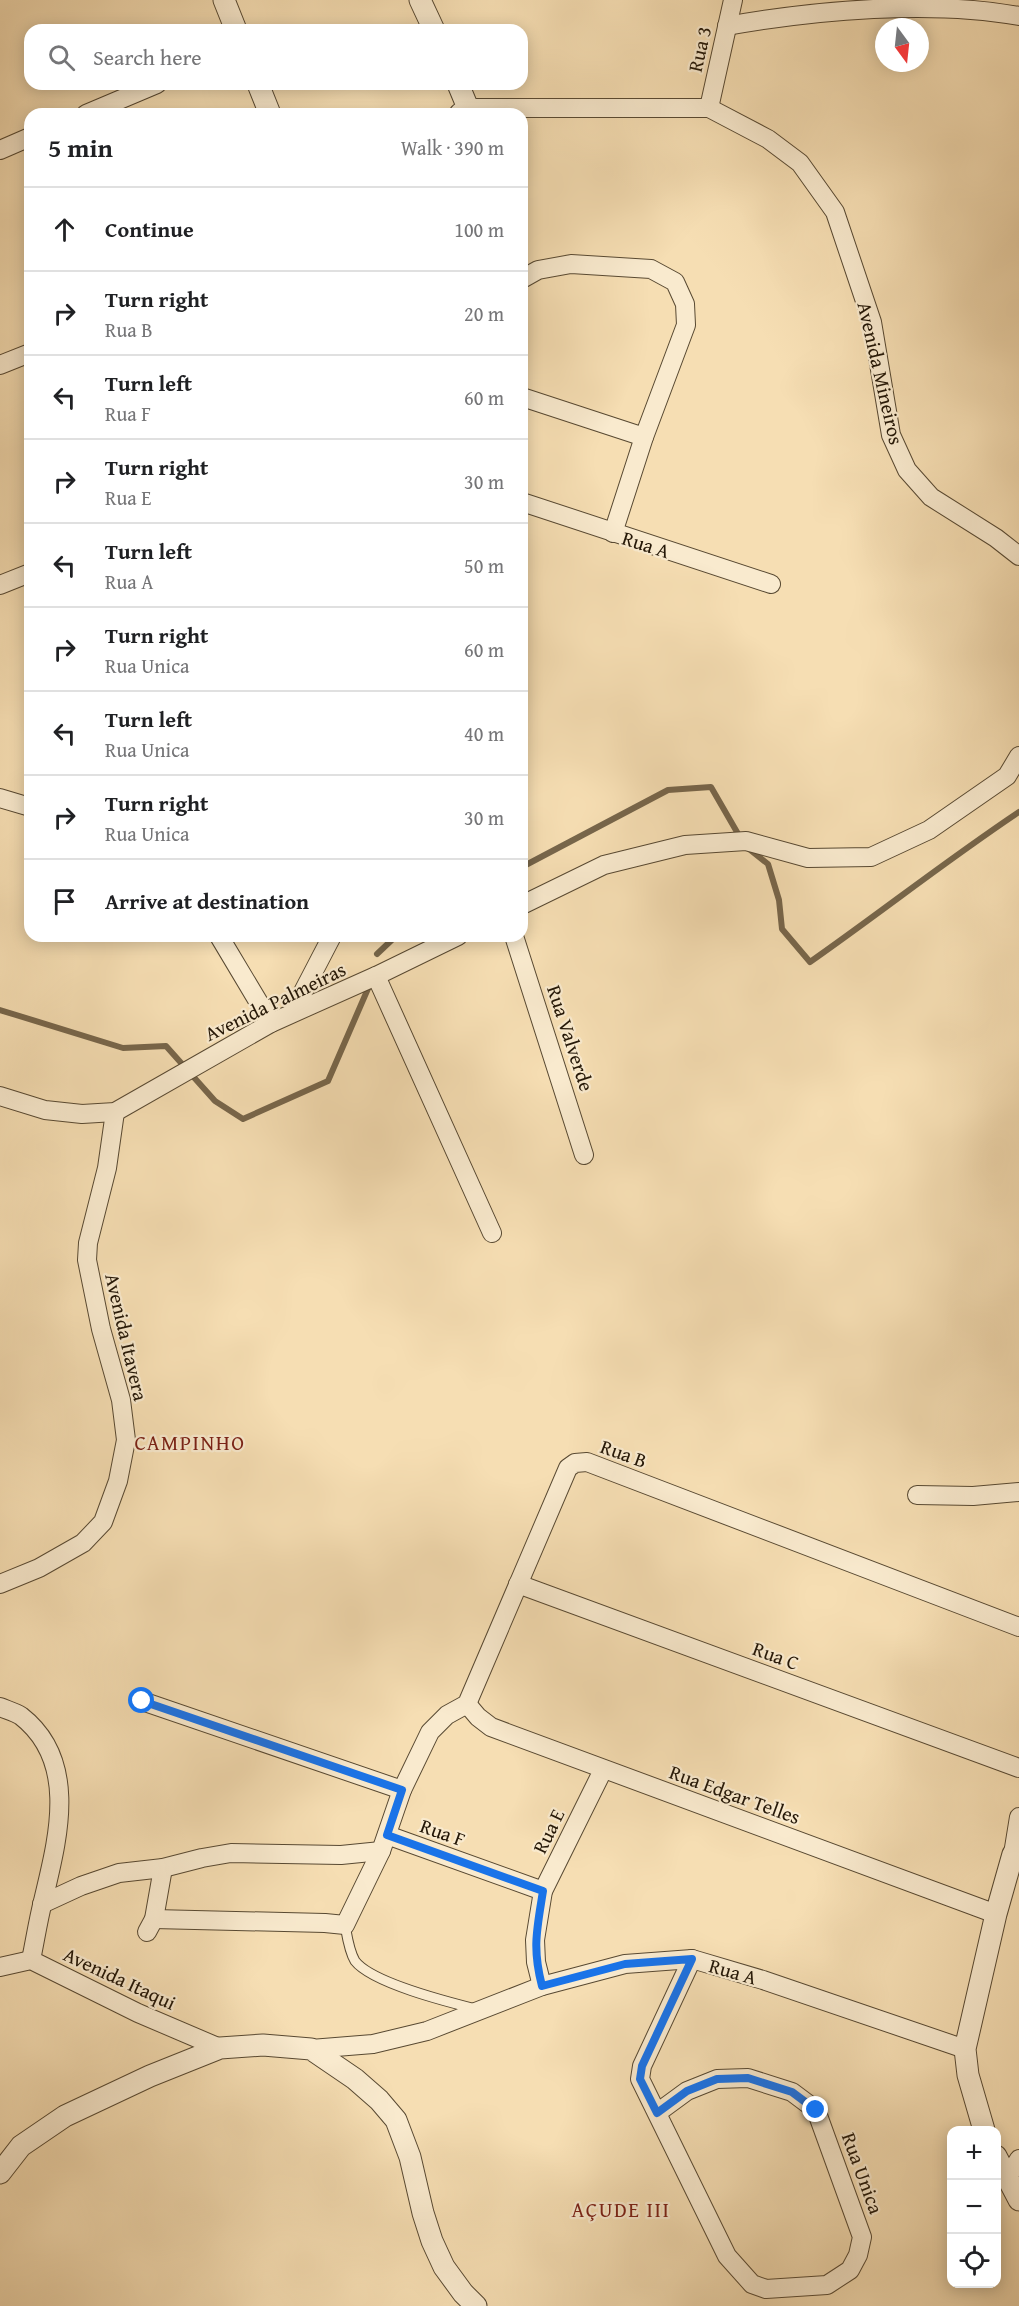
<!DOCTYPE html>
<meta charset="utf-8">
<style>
:root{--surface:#fff;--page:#f2f2f2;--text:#202124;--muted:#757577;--line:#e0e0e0}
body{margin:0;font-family:"Gentium Book Plus",serif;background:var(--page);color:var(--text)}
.controls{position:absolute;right:18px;bottom:18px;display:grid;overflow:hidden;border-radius:12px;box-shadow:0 3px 15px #0003}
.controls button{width:54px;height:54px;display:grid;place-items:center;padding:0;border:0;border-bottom:2px solid var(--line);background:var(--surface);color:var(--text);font:30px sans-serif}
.compass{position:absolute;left:875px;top:18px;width:54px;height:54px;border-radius:50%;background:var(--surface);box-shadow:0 3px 15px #0003;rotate:165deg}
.stop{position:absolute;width:18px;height:18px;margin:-14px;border:4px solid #1a73e8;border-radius:50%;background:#fff}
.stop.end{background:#1a73e8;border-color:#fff;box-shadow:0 2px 6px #0008}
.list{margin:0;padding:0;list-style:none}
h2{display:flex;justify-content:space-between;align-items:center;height:78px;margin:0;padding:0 24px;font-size:26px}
h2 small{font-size:20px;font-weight:400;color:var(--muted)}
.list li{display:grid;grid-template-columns:39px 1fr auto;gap:18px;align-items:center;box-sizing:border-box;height:84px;padding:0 24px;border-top:2px solid var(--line)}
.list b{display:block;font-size:22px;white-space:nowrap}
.list p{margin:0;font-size:20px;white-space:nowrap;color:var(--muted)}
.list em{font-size:20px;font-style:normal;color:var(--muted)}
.icon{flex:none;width:33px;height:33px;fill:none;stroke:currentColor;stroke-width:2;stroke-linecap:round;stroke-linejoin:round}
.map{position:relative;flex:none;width:1019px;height:2306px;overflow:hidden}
.search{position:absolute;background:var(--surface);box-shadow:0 3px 15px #0003;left:24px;top:24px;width:504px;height:66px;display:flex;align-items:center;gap:15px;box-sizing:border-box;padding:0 21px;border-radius:18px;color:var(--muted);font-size:22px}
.panel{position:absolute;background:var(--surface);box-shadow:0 3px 15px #0003;left:24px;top:108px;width:504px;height:834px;border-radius:18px}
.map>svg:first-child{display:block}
</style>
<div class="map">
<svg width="1019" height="2306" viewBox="0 0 1019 2306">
<rect width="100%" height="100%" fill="#f6deb3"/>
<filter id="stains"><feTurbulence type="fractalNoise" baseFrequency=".00333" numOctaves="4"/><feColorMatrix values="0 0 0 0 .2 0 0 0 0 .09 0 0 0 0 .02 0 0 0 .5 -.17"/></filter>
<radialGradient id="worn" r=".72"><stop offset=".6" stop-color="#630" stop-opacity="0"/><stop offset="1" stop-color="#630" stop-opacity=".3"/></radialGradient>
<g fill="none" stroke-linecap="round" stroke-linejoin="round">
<g stroke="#77664b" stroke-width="6">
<path d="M749 849 768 864 779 900 782 929 810 962C880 913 947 860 1019 812"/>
<polyline points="522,867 668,790 711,787 741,839"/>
<polyline points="377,954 396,936"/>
<polyline points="0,1010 123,1048 166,1046 215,1101 243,1119 328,1081 370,984"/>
</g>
<g stroke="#584932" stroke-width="11">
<path id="service" d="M345 1925C347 1936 349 1951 355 1961 372 1983 448 2002 476 2009"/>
</g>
<g stroke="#584932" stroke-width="20">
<g id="minor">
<path d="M727 26C816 10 931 0 1019 16"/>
<polyline points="468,108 709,108 768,139 800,163 835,212 872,322 891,435 907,470 931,497 996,538 1019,556"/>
<polyline points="709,108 733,0"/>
<polyline points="86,114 157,84"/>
<polyline points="0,150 30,137"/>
<polyline points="522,279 538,270 571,264 651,269 675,282 685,304 686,325 644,437 613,533"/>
<polyline points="0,365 30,353"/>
<polyline points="522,397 644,437"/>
<polyline points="522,502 771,584"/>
<polyline points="0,585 30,573"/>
<polyline points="0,798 30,807"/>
<polyline points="522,905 604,865 685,845 746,841 808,858 871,857 929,830 1007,776 1019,756"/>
<polyline points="219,936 271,1023"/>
<polyline points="514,936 584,1155"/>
<polyline points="376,976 492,1233"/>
<polyline points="292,1013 332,936"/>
<polyline points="0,1096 45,1110 82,1114 115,1112 271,1023 376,976 458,936"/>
<polyline points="917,1495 973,1496 1019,1492"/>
<polyline points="0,1584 39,1568 83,1543 103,1522 118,1481 126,1440 121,1400 101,1329 87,1260 88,1243 107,1168 115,1112"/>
<polyline points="518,1584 1019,1768"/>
<polyline points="142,1701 402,1790"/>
<polyline points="467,1704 478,1717 491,1727 996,1914"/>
<path d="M0 1707C7 1710 15 1712 21 1716 80 1762 57 1841 43 1901 38 1921 35 1941 31 1960"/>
<polyline points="387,1835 543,1891"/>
<polyline points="1013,1854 1019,1817"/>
<polyline points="42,1904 81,1886 119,1873 163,1868 202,1858 231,1853 341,1855 381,1851"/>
<polyline points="154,1919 325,1923 345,1925 381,1851 402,1790 430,1732 447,1715 467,1704 568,1468 575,1463 587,1462 1019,1627"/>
<polyline points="147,1932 154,1919 163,1868"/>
<polyline points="0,1967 31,1960 138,2013 220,2048"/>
<polyline points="542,1986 536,1962 535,1940 543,1891 603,1770"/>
<polyline points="311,2049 373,2044 427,2031 542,1986 625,1964 692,1959 763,1980 965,2049"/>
<polyline points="657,2113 687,2091 717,2079 748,2078 792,2092 816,2110 862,2237 858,2255 850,2270 827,2285 766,2289 752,2284 727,2256 640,2079 642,2066 692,1959"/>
<polyline points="1007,2178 1019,2159"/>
</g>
</g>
<g stroke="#584932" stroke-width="23">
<g id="tertiary">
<polyline points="224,0 236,30"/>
<polyline points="420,0 434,30"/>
<polyline points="258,84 270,114"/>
<polyline points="458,84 468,108 460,114"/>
<polyline points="984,2130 968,2075 965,2049 996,1914 1013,1854 1019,1858"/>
<polyline points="996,2156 1019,2200"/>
<polyline points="0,2173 21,2146 65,2116 150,2076 220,2048 263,2045 311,2049 355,2079 379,2100 396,2120 410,2157 423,2213 432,2241 444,2267 463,2293 476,2306"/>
</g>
</g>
<use href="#service" stroke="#f9eace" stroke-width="9"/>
<use href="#minor" stroke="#f9eace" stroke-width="18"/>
<use href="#tertiary" stroke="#f9eace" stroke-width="21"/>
</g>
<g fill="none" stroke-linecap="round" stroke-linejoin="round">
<path stroke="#1a73e8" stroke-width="8" d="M142 1701 402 1790 387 1835 543 1891C537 1929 532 1948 542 1986L625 1964 692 1959 642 2066 640 2079 657 2113 687 2091 717 2079 748 2078 792 2092 816 2110"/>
</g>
<g text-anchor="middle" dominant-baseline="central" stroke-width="4.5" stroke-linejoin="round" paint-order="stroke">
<g font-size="20" fill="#241707" stroke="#f9eace">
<text transform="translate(699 49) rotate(-77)">Rua 3</text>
<text transform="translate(881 373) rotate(77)">Avenida Mineiros</text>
<text transform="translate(646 544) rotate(18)">Rua A</text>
<text transform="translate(275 1001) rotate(-26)">Avenida Palmeiras</text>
<text transform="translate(571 1038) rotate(72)">Rua Valverde</text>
<text transform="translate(127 1337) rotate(77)">Avenida Itavera</text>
<text transform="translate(624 1453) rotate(20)">Rua B</text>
<text transform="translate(776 1655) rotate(20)">Rua C</text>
<text transform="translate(735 1794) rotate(20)">Rua Edgar Telles</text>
<text transform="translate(548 1831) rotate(-64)">Rua E</text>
<text transform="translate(443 1832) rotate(20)">Rua F</text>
<text transform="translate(733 1971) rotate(16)">Rua A</text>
<text transform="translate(120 1978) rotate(25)">Avenida Itaqui</text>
<text transform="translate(863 2173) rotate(70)">Rua Unica</text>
</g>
<g font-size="21" letter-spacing="1.5" fill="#7a1f14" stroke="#f9eace">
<text x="190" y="1442">CAMPINHO</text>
<text x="621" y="2209">AÇUDE III</text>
</g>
</g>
<rect width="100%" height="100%" filter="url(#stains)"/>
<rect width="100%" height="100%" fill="url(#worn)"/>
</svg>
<div class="controls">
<button>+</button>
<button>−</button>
<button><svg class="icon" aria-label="locate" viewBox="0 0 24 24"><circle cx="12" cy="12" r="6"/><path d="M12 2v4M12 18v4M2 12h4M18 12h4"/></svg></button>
</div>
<svg class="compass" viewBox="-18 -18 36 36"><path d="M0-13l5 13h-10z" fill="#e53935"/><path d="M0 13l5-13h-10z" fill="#757577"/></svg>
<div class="stop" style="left:142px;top:1701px"></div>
<div class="stop end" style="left:816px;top:2110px"></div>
<div class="search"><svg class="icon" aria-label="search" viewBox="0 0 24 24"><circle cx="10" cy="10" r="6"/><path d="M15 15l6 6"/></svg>Search here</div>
<section class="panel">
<h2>5 min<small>Walk · 390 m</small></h2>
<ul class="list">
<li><svg class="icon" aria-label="ahead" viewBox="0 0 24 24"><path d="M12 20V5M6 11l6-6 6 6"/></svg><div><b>Continue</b></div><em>100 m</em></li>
<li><svg class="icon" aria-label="right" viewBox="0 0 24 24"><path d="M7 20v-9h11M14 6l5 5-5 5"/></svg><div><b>Turn right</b><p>Rua B</p></div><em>20 m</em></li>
<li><svg class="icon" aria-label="left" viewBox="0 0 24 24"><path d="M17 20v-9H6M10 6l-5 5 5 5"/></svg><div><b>Turn left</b><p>Rua F</p></div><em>60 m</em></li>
<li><svg class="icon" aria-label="right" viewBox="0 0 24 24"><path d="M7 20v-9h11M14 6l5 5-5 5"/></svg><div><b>Turn right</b><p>Rua E</p></div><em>30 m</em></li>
<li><svg class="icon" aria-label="left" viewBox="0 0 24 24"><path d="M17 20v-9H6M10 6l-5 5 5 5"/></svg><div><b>Turn left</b><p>Rua A</p></div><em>50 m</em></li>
<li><svg class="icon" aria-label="right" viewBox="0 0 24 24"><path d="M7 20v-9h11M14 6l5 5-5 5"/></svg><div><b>Turn right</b><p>Rua Unica</p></div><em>60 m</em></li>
<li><svg class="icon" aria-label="left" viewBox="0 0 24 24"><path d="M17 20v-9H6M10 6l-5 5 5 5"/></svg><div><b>Turn left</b><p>Rua Unica</p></div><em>40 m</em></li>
<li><svg class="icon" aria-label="right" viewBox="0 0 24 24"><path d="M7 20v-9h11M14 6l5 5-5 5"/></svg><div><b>Turn right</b><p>Rua Unica</p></div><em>30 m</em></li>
<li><svg class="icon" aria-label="arrive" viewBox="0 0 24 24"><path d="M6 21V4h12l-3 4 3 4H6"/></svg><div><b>Arrive at destination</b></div></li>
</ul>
</section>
</div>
